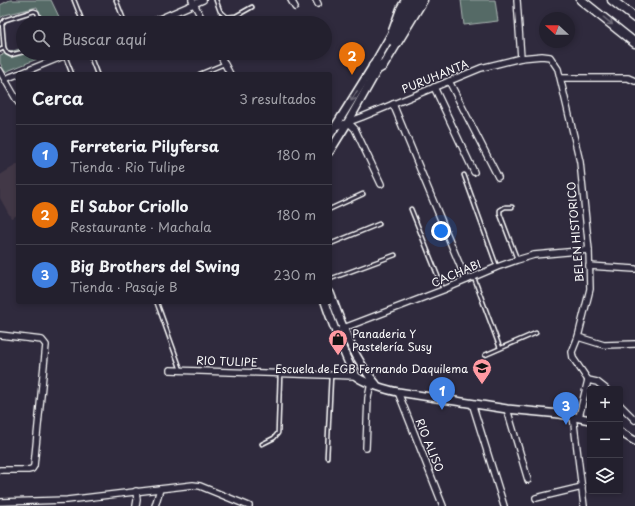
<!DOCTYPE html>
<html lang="es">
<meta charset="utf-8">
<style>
:root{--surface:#23202e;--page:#2f2d3a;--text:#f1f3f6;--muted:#a3a3aa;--line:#403e4a;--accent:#1a73e8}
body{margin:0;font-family:"Playpen Sans",sans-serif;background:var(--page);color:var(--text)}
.controls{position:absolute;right:12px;bottom:12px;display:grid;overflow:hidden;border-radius:4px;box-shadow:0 2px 6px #0003}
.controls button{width:36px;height:36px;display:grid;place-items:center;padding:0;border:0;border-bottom:1px solid var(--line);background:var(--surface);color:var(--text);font:20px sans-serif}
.compass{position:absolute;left:539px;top:12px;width:36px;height:36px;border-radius:50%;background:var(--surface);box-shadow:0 2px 6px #0003;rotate:291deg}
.you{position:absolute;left:441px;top:231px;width:14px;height:14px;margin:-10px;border:3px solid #fff;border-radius:50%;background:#1a73e8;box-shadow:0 0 0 6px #1a73e833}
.badge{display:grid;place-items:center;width:26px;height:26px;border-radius:50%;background:var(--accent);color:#fff;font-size:13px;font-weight:700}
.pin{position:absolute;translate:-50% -33px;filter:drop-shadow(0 1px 2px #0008)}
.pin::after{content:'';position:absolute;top:21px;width:14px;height:12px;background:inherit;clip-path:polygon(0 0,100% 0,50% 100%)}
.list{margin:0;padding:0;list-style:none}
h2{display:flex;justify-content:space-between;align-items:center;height:52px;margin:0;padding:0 16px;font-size:17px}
h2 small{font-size:13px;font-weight:400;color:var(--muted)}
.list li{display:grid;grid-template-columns:26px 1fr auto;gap:12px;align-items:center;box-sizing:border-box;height:60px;padding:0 16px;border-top:1px solid var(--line)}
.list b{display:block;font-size:15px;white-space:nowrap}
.list p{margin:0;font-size:13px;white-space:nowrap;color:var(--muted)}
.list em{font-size:13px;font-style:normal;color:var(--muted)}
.icon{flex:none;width:22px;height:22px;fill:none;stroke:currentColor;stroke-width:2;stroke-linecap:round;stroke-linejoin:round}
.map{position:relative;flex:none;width:635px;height:506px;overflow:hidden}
.search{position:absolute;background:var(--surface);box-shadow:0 2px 6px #0003;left:16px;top:16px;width:316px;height:44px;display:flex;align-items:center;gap:10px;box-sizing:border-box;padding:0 14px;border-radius:22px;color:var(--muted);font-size:15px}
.panel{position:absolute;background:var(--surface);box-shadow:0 2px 6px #0003;left:16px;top:72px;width:316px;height:232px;border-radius:4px}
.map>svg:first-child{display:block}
</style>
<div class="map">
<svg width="635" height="506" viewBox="0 0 635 506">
<rect width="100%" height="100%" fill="#2f2a3d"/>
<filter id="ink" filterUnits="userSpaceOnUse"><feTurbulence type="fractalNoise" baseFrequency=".025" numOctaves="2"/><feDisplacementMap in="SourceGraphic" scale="8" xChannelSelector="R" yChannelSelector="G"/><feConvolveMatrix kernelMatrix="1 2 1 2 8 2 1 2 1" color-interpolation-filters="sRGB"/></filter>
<g filter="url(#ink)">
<polygon fill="#423746" points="18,164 18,215 11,218 0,198 0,175"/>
<g fill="#546b66" stroke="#aab5b2">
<polygon points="10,0 51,0 62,23 43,23 37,7 5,15 0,18 0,5"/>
<polygon points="461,0 495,0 498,21 464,25"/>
<polygon points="23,48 23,53 52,53 5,72 0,63 0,55"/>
</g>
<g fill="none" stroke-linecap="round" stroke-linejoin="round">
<g stroke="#fff" stroke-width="5.5">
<g id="lane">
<polyline points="74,0 83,23"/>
<polyline points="116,0 125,23"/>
<polyline points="216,0 220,11 227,17 236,16 252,7"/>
<polyline points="4,48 7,53 11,55 23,52"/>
<polyline points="0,50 4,48 2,24 5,20 34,11 37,12 41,23"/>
<polyline points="89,53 97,74"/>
<polyline points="65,56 72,74"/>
<polyline points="200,74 224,64"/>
<polyline points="464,175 497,267"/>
<polyline points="512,207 505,207 500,210 500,214 517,259"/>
<polyline points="330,209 363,194"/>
<polyline points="411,209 443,289"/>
<polyline points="330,244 379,224"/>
<polyline points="474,278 500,348"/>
<polyline points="330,279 395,255"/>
<polyline points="157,303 181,370"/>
<polyline points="485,355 536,333"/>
<polyline points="262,444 274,438 278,433 280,374"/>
<polyline points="327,457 331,375"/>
</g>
</g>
<g stroke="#fff" stroke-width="8">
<g id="street">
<polyline points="192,0 204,23"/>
<polyline points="291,0 295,7"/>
<polyline points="316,0 318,4"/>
<polyline points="517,0 521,58"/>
<polyline points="150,23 203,0"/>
<polyline points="219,53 230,74"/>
<polyline points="0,71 18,102"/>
<polyline points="19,74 71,53"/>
<polyline points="561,78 628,78 635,81"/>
<polyline points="5,79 18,74"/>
<polyline points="449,81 498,177"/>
<polyline points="434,87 474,172"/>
<polyline points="393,104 466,280"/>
<polyline points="348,122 355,129 381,184"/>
<polyline points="335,127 362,117 481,68 521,58 542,56 550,57 558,69 580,162 589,250 590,289 578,337 572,352 573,358 588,380 597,382 606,389"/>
<polyline points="589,266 635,269"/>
<polyline points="341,329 443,290 497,267 517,260 534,255 589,250"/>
<polyline points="0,335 42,340 46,345 34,466 32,469 28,470 0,470"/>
<polyline points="578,337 604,345 635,344"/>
<polyline points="170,370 355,376"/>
<polyline points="398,392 443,506"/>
<polyline points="472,403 504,506"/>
<polyline points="620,405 635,420"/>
<polyline points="507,409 528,480"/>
<polyline points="573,416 584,506"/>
<polyline points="579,417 588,380"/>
<polyline points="366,448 368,398 371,383"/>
<polyline points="536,498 582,487"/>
<polyline points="0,502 67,500 193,485 200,486 249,506"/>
<polyline points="136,506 137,500 136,491"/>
<polyline points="155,506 160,489"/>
</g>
</g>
<g stroke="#fff" stroke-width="10">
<g id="secondary">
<polyline points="393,42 417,0"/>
<polyline points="330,135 373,66 411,0"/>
<polyline points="330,151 348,122 380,65"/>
<path d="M330 293C342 325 353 358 376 384"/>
<path d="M325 302C329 314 350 372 357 377 365 383 387 390 398 392L507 409 560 414 590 420"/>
<polyline points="620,432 635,441"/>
</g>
</g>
<g stroke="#fff" stroke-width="11">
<g id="primary">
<polyline points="581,0 635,43"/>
<polyline points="612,0 635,18"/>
<polyline points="393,31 401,9 406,0"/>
<polyline points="373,66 378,69 383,66 423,0"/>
</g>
</g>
<use href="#lane" stroke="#2f2a3d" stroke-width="2.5"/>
<use href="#street" stroke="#2f2a3d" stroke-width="5.5"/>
<use href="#secondary" stroke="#2f2a3d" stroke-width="7"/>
<use href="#primary" stroke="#2f2a3d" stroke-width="8"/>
</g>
<defs><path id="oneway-shaft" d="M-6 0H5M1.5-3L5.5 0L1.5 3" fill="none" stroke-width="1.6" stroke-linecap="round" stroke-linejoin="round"/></defs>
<g stroke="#6d6a77">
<use href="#oneway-shaft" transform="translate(608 21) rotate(39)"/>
<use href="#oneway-shaft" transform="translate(354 96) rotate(122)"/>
</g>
</g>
<defs>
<g id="shop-pin" transform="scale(1)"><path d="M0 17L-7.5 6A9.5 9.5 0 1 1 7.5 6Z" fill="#ff9aa2" stroke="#2f2a3d"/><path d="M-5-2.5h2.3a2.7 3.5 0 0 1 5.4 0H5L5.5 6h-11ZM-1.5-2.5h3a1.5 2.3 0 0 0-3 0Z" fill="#111"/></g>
<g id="school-pin" transform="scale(1)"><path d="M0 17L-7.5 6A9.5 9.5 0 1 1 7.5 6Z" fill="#ff9aa2" stroke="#2f2a3d"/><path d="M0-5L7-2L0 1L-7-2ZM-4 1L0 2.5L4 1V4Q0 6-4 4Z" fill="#111"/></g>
</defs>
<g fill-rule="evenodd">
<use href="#shop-pin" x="338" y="339"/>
<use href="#school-pin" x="482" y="368"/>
</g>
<g text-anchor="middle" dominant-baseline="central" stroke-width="3" stroke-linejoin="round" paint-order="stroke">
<g font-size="11" fill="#fff" stroke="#2f2a3d">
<text transform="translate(435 76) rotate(-22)">PURUHANTA</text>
<text transform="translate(575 232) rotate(-95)">BELEN HISTORICO</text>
<text transform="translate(456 273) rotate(-23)">CACHABI</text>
<text transform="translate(227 361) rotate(2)">RIO TULIPE</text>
<text transform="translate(430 445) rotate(68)">RIO ALISO</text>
</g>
<g font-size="11" fill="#fff" stroke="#2f2a3d" text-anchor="start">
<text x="352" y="333">Panaderia Y<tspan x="352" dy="13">Pastelería Susy</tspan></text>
<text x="468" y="368" text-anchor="end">Escuela de EGB Fernando Daquilema</text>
</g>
</g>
</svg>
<div class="controls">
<button>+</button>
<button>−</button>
<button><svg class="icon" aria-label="layers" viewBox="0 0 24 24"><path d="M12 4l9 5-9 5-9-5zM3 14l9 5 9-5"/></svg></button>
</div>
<svg class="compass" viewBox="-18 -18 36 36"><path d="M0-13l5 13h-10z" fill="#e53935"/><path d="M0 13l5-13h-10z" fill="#a3a3aa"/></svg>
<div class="you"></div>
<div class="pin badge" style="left:442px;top:410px;background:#3f7fe0">1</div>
<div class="pin badge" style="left:352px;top:75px;background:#e8710a">2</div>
<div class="pin badge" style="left:566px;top:425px;background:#3f7fe0">3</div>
<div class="search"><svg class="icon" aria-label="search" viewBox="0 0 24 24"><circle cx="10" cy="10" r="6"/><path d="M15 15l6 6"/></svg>Buscar aquí</div>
<section class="panel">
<h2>Cerca<small>3 resultados</small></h2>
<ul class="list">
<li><span class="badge" style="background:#3f7fe0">1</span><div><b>Ferreteria Pilyfersa</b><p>Tienda · Rio Tulipe</p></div><em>180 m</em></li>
<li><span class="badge" style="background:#e8710a">2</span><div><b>El Sabor Criollo</b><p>Restaurante · Machala</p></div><em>180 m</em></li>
<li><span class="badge" style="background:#3f7fe0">3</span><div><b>Big Brothers del Swing</b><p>Tienda · Pasaje B</p></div><em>230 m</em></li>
</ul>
</section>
</div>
